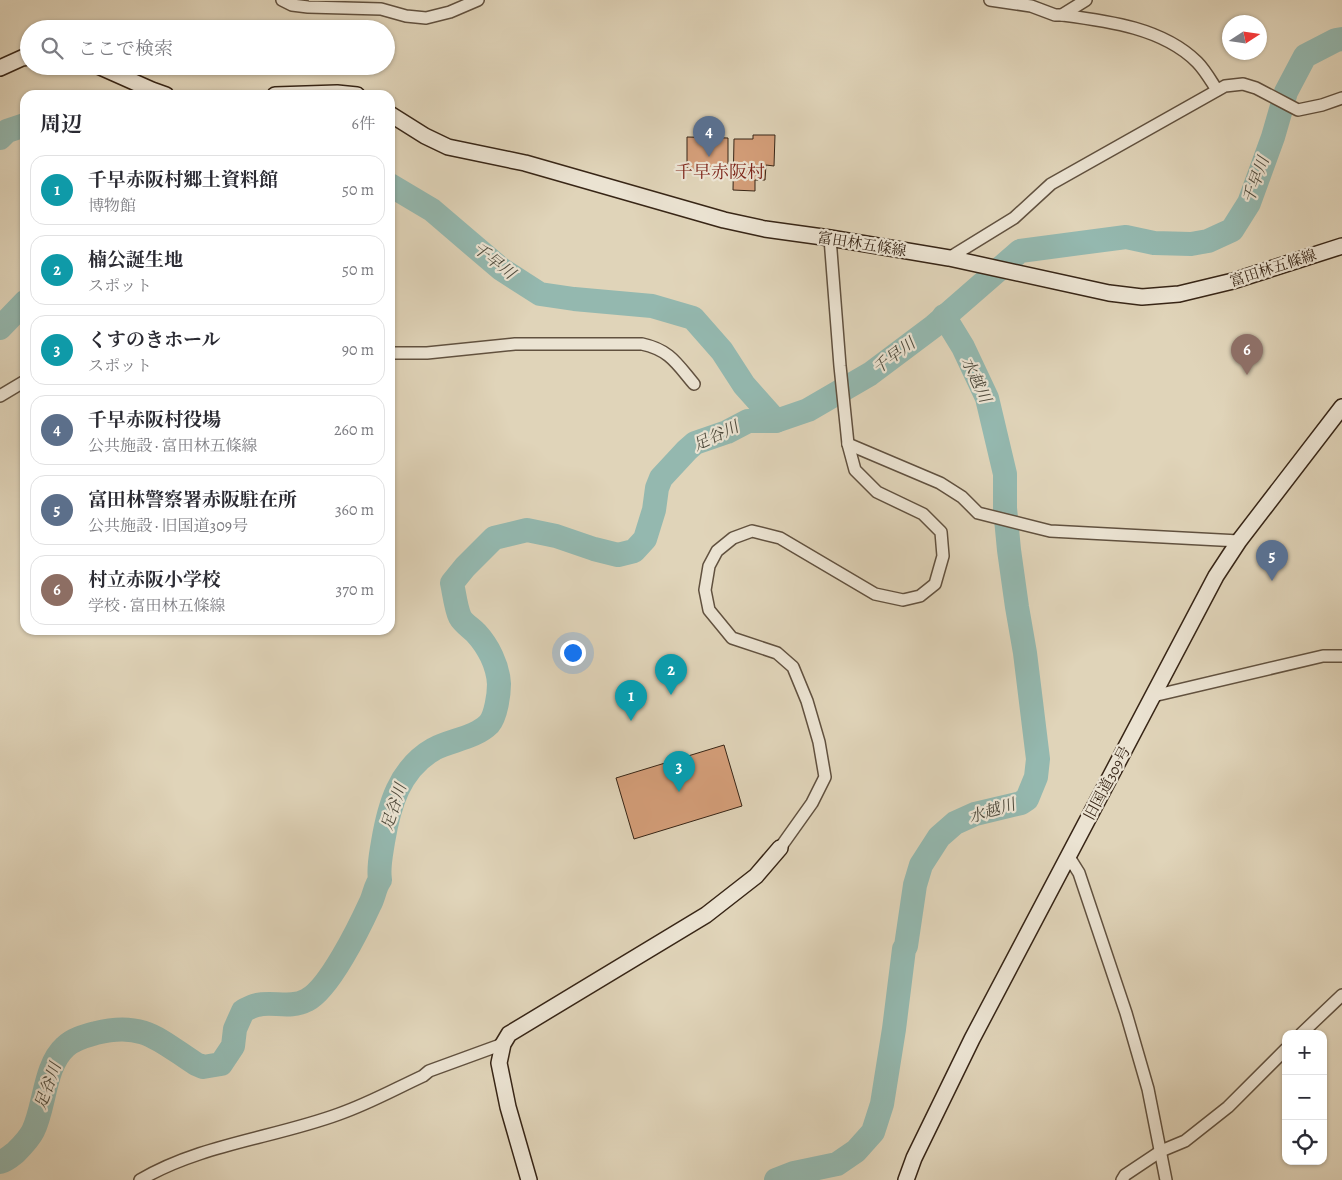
<!DOCTYPE html>
<html lang="ja">
<meta charset="utf-8">
<style>
:root{--surface:#fff;--page:#f2f2f3;--text:#2b2b33;--muted:#7c7c81;--line:#e1e1e2;--accent:#111827}
body{margin:0;font-family:Alegreya,"Noto Serif JP",serif;background:var(--page);color:var(--text)}
.controls{position:absolute;right:15px;bottom:15px;display:grid;overflow:hidden;border-radius:10px;box-shadow:0 1px 4px #0004}
.controls button{width:45px;height:45px;display:grid;place-items:center;padding:0;border:0;border-bottom:1px solid var(--line);background:var(--surface);color:var(--text);font:25px sans-serif}
.compass{position:absolute;left:1222px;top:15px;width:45px;height:45px;border-radius:50%;background:var(--surface);box-shadow:0 1px 4px #0004;rotate:78deg}
.you{position:absolute;left:572px;top:652px;width:18px;height:18px;margin:-12px;border:4px solid #fff;border-radius:50%;background:#1a73e8;box-shadow:0 0 0 8px #1a73e833}
.badge{display:grid;place-items:center;width:32px;height:32px;border-radius:50%;background:var(--accent);color:#fff;font-size:16px;font-weight:700}
.pin{position:absolute;translate:-50% -41px;filter:drop-shadow(0 1px 2px #0008)}
.pin::after{content:'';position:absolute;top:26px;width:18px;height:15px;background:inherit;clip-path:polygon(0 0,100% 0,50% 100%)}
.list{margin:0;padding:0;list-style:none}
h2{display:flex;justify-content:space-between;align-items:center;height:65px;margin:0;padding:0 20px;font-size:21px}
h2 small{font-size:16px;font-weight:400;color:var(--muted)}
.list li{display:grid;grid-template-columns:32px 1fr auto;gap:15px;align-items:center;box-sizing:border-box;height:70px;margin:0 10px 10px;padding:0 10px;border:1px solid var(--line);border-radius:15px}
.list b{display:block;font-size:19px;white-space:nowrap}
.list p{margin:0;font-size:16px;white-space:nowrap;color:var(--muted)}
.list em{font-size:16px;font-style:normal;color:var(--muted)}
.icon{flex:none;width:28px;height:28px;fill:none;stroke:currentColor;stroke-width:2;stroke-linecap:round;stroke-linejoin:round}
.map{position:relative;flex:none;width:1342px;height:1180px;overflow:hidden}
.search{position:absolute;background:var(--surface);box-shadow:0 1px 4px #0004;left:20px;top:20px;width:375px;height:55px;display:flex;align-items:center;gap:12px;box-sizing:border-box;padding:0 18px;border-radius:28px;color:var(--muted);font-size:19px}
.panel{position:absolute;background:var(--surface);box-shadow:0 1px 4px #0004;left:20px;top:90px;width:375px;height:545px;border-radius:15px}
.map>svg:first-child{display:block}
</style>
<div class="map">
<svg width="1342" height="1180" viewBox="0 0 1342 1180">
<rect width="100%" height="100%" fill="#e0d4b9"/>
<filter id="stains"><feTurbulence type="fractalNoise" baseFrequency=".004" numOctaves="4"/><feColorMatrix values="0 0 0 0 .2 0 0 0 0 .09 0 0 0 0 .02 0 0 0 .5 -.17"/></filter>
<radialGradient id="worn" r=".72"><stop offset=".6" stop-color="#630" stop-opacity="0"/><stop offset="1" stop-color="#630" stop-opacity=".3"/></radialGradient>
<g fill="none" stroke-linecap="round" stroke-linejoin="round">
<g stroke="#94b8af" stroke-width="24">
<polyline points="0,138 7,131 25,125"/>
<polyline points="390,185 432,210 501,269 540,294 574,299 652,306 693,318 722,351 744,385 776,421"/>
<polyline points="0,328 25,302"/>
<path d="M0 1162C7 1160 10 1157 16 1152 22 1146 29 1139 33 1131 45 1107 44 1066 65 1047 73 1039 85 1036 96 1033 143 1021 159 1040 196 1064L203 1067 221 1064 233 1046 235 1029 243 1011C247 1009 252 1006 257 1005 273 1001 290 1009 307 1000 329 989 359 928 370 904 374 897 375 886 380 880 378 867 381 855 383 842 389 806 399 769 434 749 451 740 475 738 489 724 496 716 499 694 499 684 498 665 488 646 476 633 471 628 463 623 460 617 456 609 454 592 452 583L465 567 494 538 527 530 556 536 594 549 618 555 634 551 645 539 654 510 657 488 661 478 687 450 695 443 727 432 748 421H776L808 410 870 374 934 326 1020 251 1126 237 1154 243 1191 244 1208 241 1232 230 1249 203 1273 137 1286 92 1305 56 1336 40 1342 39"/>
<polyline points="776,1180 794,1173 837,1164 856,1151 873,1132 882,1104 894,1029 904,949 906,946 915,885 921,865 939,837 955,823 975,814 1021,803 1027,799 1036,777 1038,759 1025,653 1017,607 1009,550 1005,508 1005,474 987,398 963,347 944,316"/>
</g>
</g>
<g fill="#d49e79" stroke="#372516">
<polygon points="753,135 775,135 774,166 766,165 765,180 755,180 755,191 733,190 734,139 753,139"/>
<polygon points="687,137 728,138 728,170 687,170"/>
<polygon points="724,745 742,806 634,839 616,778"/>
</g>
<g fill="none" stroke-linecap="round" stroke-linejoin="round">
<g stroke="#61513f" stroke-width="14">
<g id="street">
<polyline points="282,0 292,5 308,7 381,9 406,16 426,18 450,12 478,0"/>
<polyline points="990,0 1031,6 1055,15 1062,15 1086,0"/>
<path d="M1062 15C1108 21 1163 28 1197 62 1205 70 1211 81 1217 90"/>
<polyline points="949,258 1014,218 1051,184 1225,86 1243,84 1256,88 1298,110 1322,105 1342,98"/>
<path d="M390 353H427L515 344H642C670 350 677 364 694 384"/>
<polyline points="0,396 25,381"/>
<polyline points="848,444 940,483 962,497 978,513 1050,531 1239,541"/>
<polyline points="1153,696 1323,656 1342,656"/>
<polyline points="780,848 812,803 825,777 819,742 807,701 793,667 777,653 732,638 709,610 705,590 709,566 717,551 733,538 752,531 780,538 875,594 903,600 920,596 935,584 943,556 941,532 923,514 877,492 855,470 848,444 840,366 830,238"/>
<polyline points="1069,857 1079,873 1126,1013 1148,1089 1166,1180"/>
<polyline points="1301,1034 1342,995"/>
<path d="M140 1180C201 1144 274 1138 339 1114 368 1104 395 1089 423 1076L429 1071 503 1044"/>
<polyline points="1122,1180 1125,1175 1161,1151 1185,1141 1228,1107 1286,1049"/>
</g>
</g>
<g stroke="#372516" stroke-width="18">
<g id="secondary">
<polyline points="98,66 152,90 166,95"/>
<polyline points="0,68 22,58 29,57"/>
<polyline points="275,95 337,93 357,95"/>
<polyline points="390,114 425,136 448,147 525,163 724,220 765,229 830,238 949,258 1109,293 1142,297 1179,294 1233,281 1342,246"/>
<polyline points="529,1180 508,1107 499,1063 503,1044 509,1034 706,915 756,876 780,848"/>
<polyline points="906,1180 914,1158 972,1039 1216,576 1239,541 1342,407"/>
</g>
</g>
<use href="#street" stroke="#ebe3d2" stroke-width="11"/>
<use href="#secondary" stroke="#ebe3d2" stroke-width="15"/>
</g>
<g text-anchor="middle" dominant-baseline="central" stroke-width="4.5" stroke-linejoin="round" paint-order="stroke">
<g font-size="15" fill="#372516" stroke="#ebe3d2">
<text transform="translate(862 244) rotate(9)">富田林五條線</text>
<text transform="translate(1273 268) rotate(-18)">富田林五條線</text>
<text transform="translate(1107 783) rotate(-62)">旧国道309号</text>
</g>
<g font-size="16" font-style="italic" fill="#4e4a3c" stroke="#ebe3d2">
<text transform="translate(1256 180) rotate(-70)">千早川</text>
<text transform="translate(494 261) rotate(38)">千早川</text>
<text transform="translate(894 356) rotate(-37)">千早川</text>
<text transform="translate(976 380) rotate(65)">水越川</text>
<text transform="translate(716 436) rotate(-25)">足谷川</text>
<text transform="translate(394 807) rotate(-72)">足谷川</text>
<text transform="translate(992 811) rotate(-17)">水越川</text>
<text transform="translate(48 1086) rotate(-70)">足谷川</text>
</g>
<g font-size="18" fill="#7a1f14" stroke="#ebe3d2">
<text x="720" y="172">千早赤阪村</text>
</g>
</g>
<rect width="100%" height="100%" filter="url(#stains)"/>
<rect width="100%" height="100%" fill="url(#worn)"/>
</svg>
<div class="controls">
<button>+</button>
<button>−</button>
<button><svg class="icon" aria-label="locate" viewBox="0 0 24 24"><circle cx="12" cy="12" r="6"/><path d="M12 2v4M12 18v4M2 12h4M18 12h4"/></svg></button>
</div>
<svg class="compass" viewBox="-18 -18 36 36"><path d="M0-13l5 13h-10z" fill="#e53935"/><path d="M0 13l5-13h-10z" fill="#7c7c81"/></svg>
<div class="you"></div>
<div class="pin badge" style="left:631px;top:721px;background:#0f9aa8">1</div>
<div class="pin badge" style="left:671px;top:695px;background:#0f9aa8">2</div>
<div class="pin badge" style="left:679px;top:792px;background:#0f9aa8">3</div>
<div class="pin badge" style="left:709px;top:157px;background:#5c6f8a">4</div>
<div class="pin badge" style="left:1272px;top:581px;background:#5c6f8a">5</div>
<div class="pin badge" style="left:1247px;top:375px;background:#8d6e63">6</div>
<div class="search"><svg class="icon" aria-label="search" viewBox="0 0 24 24"><circle cx="10" cy="10" r="6"/><path d="M15 15l6 6"/></svg>ここで検索</div>
<section class="panel">
<h2>周辺<small>6件</small></h2>
<ul class="list">
<li><span class="badge" style="background:#0f9aa8">1</span><div><b>千早赤阪村郷土資料館</b><p>博物館</p></div><em>50 m</em></li>
<li><span class="badge" style="background:#0f9aa8">2</span><div><b>楠公誕生地</b><p>スポット</p></div><em>50 m</em></li>
<li><span class="badge" style="background:#0f9aa8">3</span><div><b>くすのきホール</b><p>スポット</p></div><em>90 m</em></li>
<li><span class="badge" style="background:#5c6f8a">4</span><div><b>千早赤阪村役場</b><p>公共施設 · 富田林五條線</p></div><em>260 m</em></li>
<li><span class="badge" style="background:#5c6f8a">5</span><div><b>富田林警察署赤阪駐在所</b><p>公共施設 · 旧国道309号</p></div><em>360 m</em></li>
<li><span class="badge" style="background:#8d6e63">6</span><div><b>村立赤阪小学校</b><p>学校 · 富田林五條線</p></div><em>370 m</em></li>
</ul>
</section>
</div>
